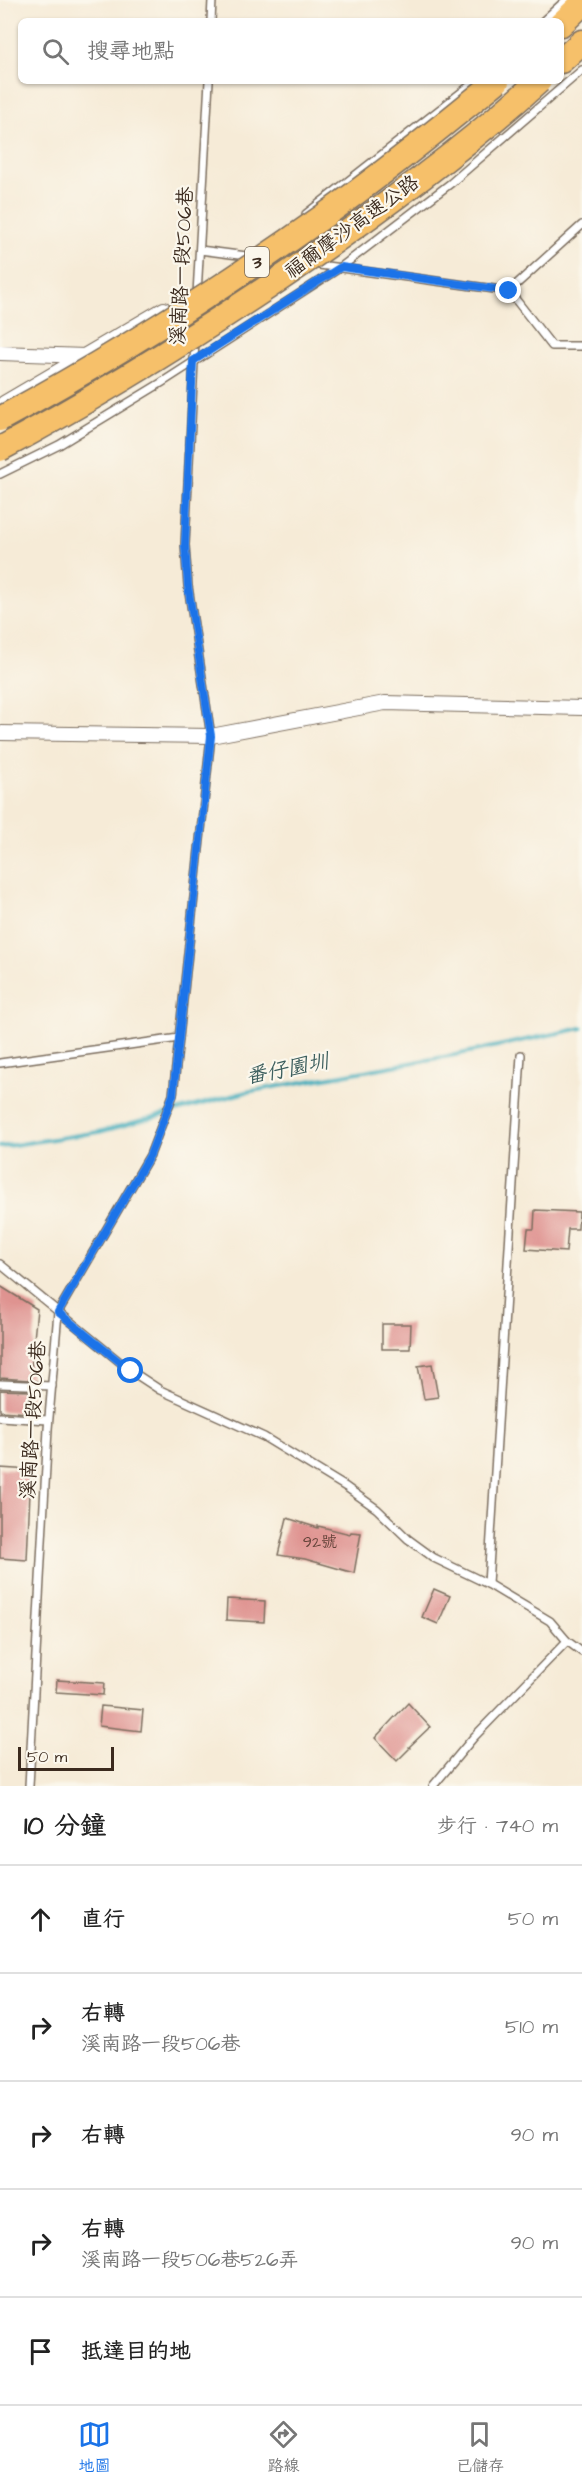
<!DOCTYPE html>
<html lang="zh-TW">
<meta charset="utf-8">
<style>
:root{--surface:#fff;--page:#f6f6f6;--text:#222;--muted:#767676;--line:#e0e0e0;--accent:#1a73e8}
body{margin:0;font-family:"Architects Daughter","LXGW WenKai TC",sans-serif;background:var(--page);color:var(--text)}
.scale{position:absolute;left:18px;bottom:15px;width:96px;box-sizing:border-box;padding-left:6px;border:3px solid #3b2a1e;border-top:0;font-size:16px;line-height:21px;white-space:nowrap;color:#3b2a1e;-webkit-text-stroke:4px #fbf7ec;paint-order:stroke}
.stop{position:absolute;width:18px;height:18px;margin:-14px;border:4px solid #1a73e8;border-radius:50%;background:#fff}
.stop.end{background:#1a73e8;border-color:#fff;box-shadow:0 2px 6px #0008}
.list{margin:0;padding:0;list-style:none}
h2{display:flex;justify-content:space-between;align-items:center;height:78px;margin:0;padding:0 24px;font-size:26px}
h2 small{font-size:20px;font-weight:400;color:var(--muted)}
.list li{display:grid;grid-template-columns:39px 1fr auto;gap:18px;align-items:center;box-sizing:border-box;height:108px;padding:0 24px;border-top:2px solid var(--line)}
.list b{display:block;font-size:22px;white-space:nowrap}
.list p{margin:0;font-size:20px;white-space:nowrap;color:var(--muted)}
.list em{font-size:20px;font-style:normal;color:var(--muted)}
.icon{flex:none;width:33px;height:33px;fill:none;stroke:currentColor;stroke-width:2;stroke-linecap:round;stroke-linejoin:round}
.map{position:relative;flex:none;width:582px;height:1786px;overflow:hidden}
.search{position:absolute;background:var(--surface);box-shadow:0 2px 4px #0004;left:18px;right:18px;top:18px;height:66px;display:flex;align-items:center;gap:15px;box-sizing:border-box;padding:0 21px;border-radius:9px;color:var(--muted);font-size:22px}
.sheet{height:618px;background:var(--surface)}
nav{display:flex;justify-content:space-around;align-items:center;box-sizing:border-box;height:84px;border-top:2px solid var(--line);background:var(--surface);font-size:16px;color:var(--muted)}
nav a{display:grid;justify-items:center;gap:3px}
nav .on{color:var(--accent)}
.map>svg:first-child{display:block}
</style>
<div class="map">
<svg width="582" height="1786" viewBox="0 0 582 1786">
<rect width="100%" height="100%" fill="#fbf7ec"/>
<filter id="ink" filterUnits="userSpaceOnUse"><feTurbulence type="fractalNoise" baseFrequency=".0167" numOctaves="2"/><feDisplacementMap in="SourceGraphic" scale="12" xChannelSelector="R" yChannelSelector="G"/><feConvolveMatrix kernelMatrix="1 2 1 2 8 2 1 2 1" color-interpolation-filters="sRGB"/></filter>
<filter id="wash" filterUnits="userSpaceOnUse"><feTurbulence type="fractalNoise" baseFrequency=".008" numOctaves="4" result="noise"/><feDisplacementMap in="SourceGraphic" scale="24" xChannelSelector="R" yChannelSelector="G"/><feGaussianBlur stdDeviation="1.35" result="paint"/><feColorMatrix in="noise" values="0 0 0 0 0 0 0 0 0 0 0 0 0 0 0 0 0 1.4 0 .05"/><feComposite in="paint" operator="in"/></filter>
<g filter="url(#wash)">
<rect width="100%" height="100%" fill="#f6ebd7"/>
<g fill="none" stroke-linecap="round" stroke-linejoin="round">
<polyline stroke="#40aebd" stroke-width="4" points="0,1147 99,1132 246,1092 455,1055 582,1028"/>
</g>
<g id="blocks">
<g fill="#df9390">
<polygon points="535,1210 579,1212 578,1229 568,1229 566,1252 526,1249 528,1229 534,1229"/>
<polygon points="0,1286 37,1309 30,1380 0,1378"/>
<polygon points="382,1324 411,1324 410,1349 382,1349"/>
<polygon points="432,1364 438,1397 424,1399 418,1366"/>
<polygon points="0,1390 30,1391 29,1413 0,1411"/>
<polygon points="0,1468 31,1470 27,1560 0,1558"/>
<polygon points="287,1518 318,1528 318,1526 350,1534 351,1532 361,1533 354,1573 305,1559 278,1555"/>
<polygon points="434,1589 450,1596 438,1624 422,1617"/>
<polygon points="227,1599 265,1601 264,1622 226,1620"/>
<polygon points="57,1680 104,1683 103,1695 56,1692"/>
<polygon points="408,1703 430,1727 409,1747 410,1748 397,1761 375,1738"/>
<polygon points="101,1706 143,1710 141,1731 99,1726"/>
</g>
</g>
</g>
<g filter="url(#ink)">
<use href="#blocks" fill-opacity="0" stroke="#7c6e5f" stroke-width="1.5"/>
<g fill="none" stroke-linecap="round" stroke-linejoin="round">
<g stroke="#7c6e5f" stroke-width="10">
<g id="service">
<polyline points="211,21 212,0"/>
<polyline points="543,21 566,0"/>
<polyline points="306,214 476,81"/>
<polyline points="200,250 254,257"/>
<polyline points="312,264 509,291 582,225"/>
<polyline points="509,291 552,346 582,346"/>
<polyline points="197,294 209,81"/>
<polyline points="0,474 59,445 161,383 341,267 451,183 582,70"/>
<polyline points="0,1063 179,1038"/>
<polyline points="0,1264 131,1371 160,1390 264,1437 346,1487 377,1509 408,1539 434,1558 488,1584 550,1621 567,1641 582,1652"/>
<polyline points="0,1384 52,1386"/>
<polyline points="0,1417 48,1420"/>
<polyline points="488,1584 521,1055"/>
<polyline points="29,1786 48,1429 58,1312 150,1155 173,1095 211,736 188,586 185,545 195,341"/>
<polyline points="433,1786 473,1738 567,1641"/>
</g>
</g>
<g stroke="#7c6e5f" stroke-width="16">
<g id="minor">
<polyline points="0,353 85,356"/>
<polyline points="4,403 164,309"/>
<polyline points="0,733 211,736 385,703 582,708"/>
</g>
</g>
<g stroke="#7c6e5f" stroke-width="27">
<g id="motorway">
<polyline points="561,24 582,4"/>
<polyline points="561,61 582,42"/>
</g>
</g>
<use href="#service" stroke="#fff" stroke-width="7"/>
<use href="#minor" stroke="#fff" stroke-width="14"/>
<use href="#motorway" stroke="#f6c06b" stroke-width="24"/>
<g stroke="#7c6e5f" stroke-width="27" stroke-linecap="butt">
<g id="motorway-bridge">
<path d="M0 419C111 359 218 291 321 218 382 175 440 128 497 81"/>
<path d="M0 449C92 400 181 345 268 287 362 224 455 157 539 81"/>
</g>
</g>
<use href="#motorway-bridge" stroke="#f6c06b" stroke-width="24"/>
</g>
</g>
<g fill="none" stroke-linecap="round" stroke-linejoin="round" filter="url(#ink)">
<polyline stroke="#1a73e8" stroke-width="8" points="131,1371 58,1312 150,1155 173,1095 211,736 188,586 185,545 193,361 341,267 509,291"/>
</g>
<g text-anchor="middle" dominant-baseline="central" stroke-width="4.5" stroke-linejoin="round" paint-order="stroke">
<g font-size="16" fill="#64443a">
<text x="320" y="1542">92號</text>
</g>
<rect fill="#fbf7ec" stroke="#75685c" stroke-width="1.5" x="245" y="247" width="24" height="30" rx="4.5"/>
<g font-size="18" font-weight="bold" fill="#3b2a1e">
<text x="257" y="262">3</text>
</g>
<g font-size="20" fill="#3b2a1e" stroke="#fbf7ec">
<text transform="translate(352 227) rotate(-36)">福爾摩沙高速公路</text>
<text transform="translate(182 266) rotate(-87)">溪南路一段506巷</text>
<text transform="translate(33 1420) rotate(-86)">溪南路一段506巷</text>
</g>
<g font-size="21" font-style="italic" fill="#3d5f5e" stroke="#fbf7ec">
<text transform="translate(287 1069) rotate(-11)">番仔園圳</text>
</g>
</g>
</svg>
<div class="scale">50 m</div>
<div class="stop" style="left:131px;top:1371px"></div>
<div class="stop end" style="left:509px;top:291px"></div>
<div class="search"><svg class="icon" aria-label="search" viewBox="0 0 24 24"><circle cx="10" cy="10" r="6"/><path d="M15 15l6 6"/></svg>搜尋地點</div>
</div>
<section class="sheet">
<h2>10 分鐘<small>步行 · 740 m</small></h2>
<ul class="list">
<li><svg class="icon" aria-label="ahead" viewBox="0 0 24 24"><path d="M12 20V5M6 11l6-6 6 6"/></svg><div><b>直行</b></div><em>50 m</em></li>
<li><svg class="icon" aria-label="right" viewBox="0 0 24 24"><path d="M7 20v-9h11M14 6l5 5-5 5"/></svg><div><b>右轉</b><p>溪南路一段506巷</p></div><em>510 m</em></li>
<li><svg class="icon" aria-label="right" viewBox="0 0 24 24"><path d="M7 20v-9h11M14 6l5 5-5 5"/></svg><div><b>右轉</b></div><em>90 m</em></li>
<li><svg class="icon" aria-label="right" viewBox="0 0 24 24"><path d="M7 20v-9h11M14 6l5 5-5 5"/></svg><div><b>右轉</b><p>溪南路一段506巷526弄</p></div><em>90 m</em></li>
<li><svg class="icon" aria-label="arrive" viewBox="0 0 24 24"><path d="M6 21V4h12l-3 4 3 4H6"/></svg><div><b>抵達目的地</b></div></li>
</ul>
</section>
<nav>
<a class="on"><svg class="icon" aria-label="map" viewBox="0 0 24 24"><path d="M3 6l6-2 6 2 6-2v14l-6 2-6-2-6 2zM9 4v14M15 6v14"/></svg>地圖</a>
<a><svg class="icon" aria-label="directions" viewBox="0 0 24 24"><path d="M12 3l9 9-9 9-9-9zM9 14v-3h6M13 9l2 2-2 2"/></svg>路線</a>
<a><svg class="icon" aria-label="saved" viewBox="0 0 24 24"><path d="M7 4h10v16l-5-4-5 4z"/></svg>已儲存</a>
</nav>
